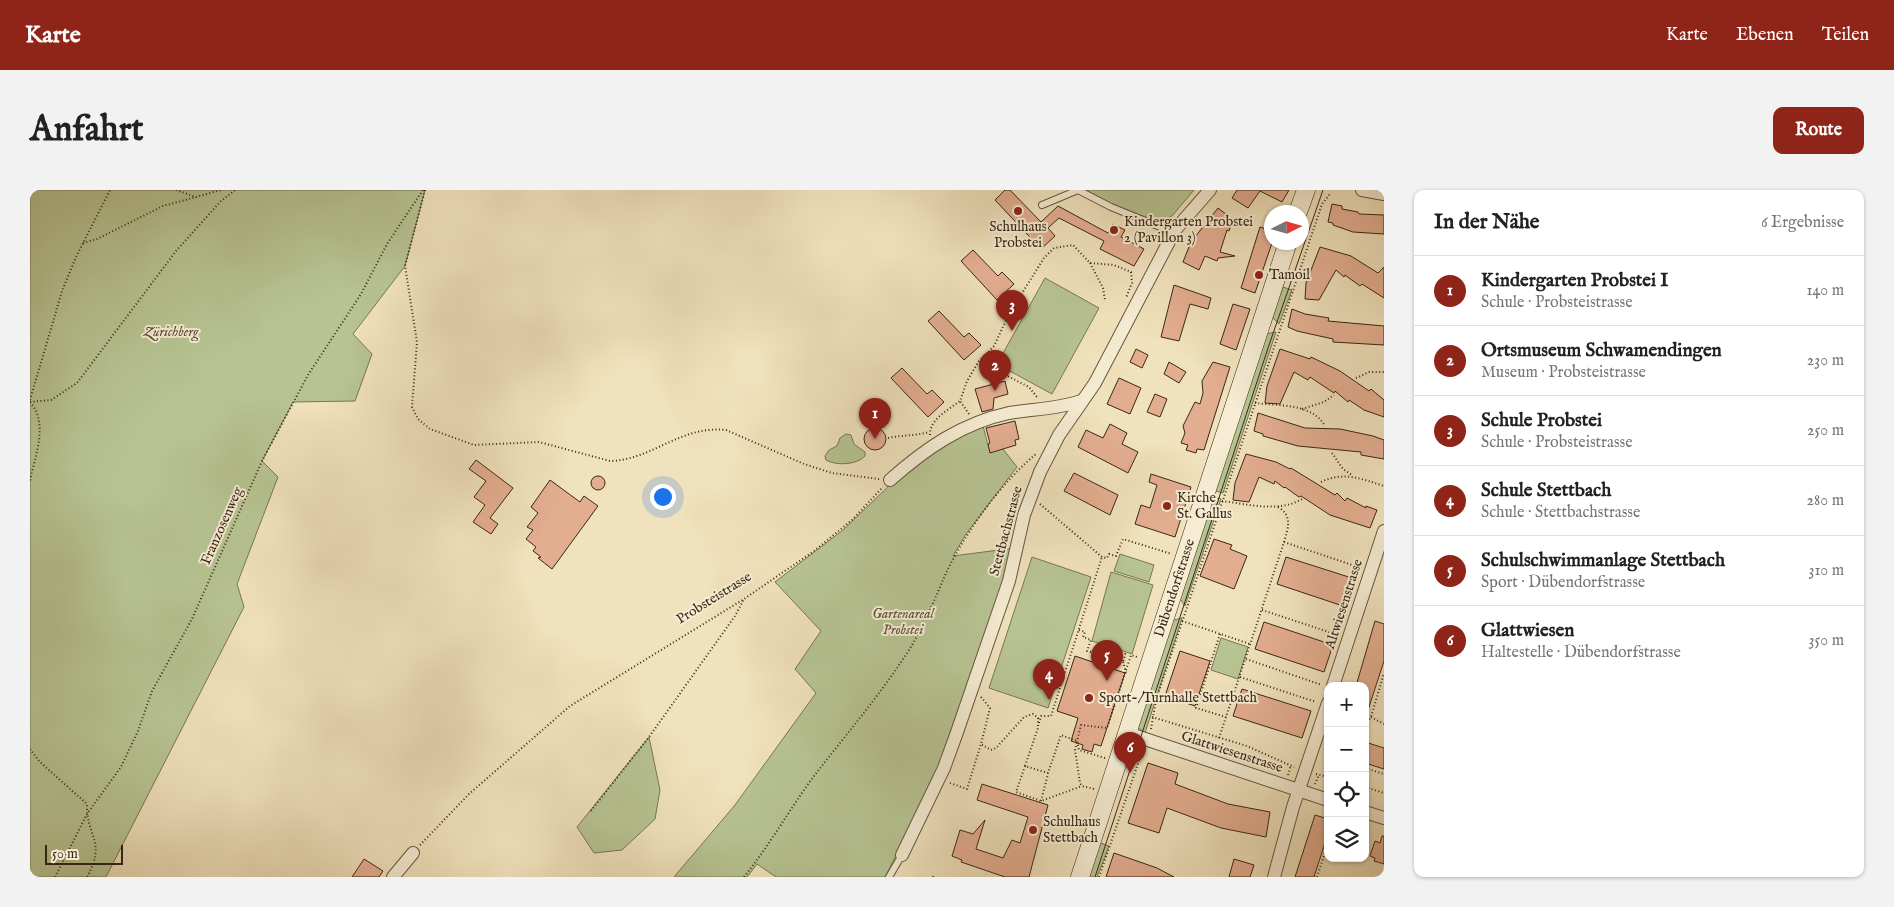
<!DOCTYPE html>
<html lang="de">
<meta charset="utf-8">
<style>
:root{--surface:#fff;--page:#f2f2f2;--text:#222;--muted:#767676;--line:#e0e0e0;--accent:#8f2418}
body{margin:0;font-family:"IM FELL English",serif;background:var(--page);color:var(--text)}
.controls{position:absolute;right:15px;bottom:15px;display:grid;overflow:hidden;border-radius:10px;box-shadow:0 1px 4px #0004}
.controls button{width:45px;height:45px;display:grid;place-items:center;padding:0;border:0;border-bottom:1px solid var(--line);background:var(--surface);color:var(--text);font:25px sans-serif}
.compass{position:absolute;left:1234px;top:15px;width:45px;height:45px;border-radius:50%;background:var(--surface);box-shadow:0 1px 4px #0004;rotate:85deg}
.scale{position:absolute;left:15px;bottom:12px;width:78px;box-sizing:border-box;padding-left:5px;border:2px solid #392715;border-top:0;font-size:14px;line-height:18px;white-space:nowrap;color:#392715;-webkit-text-stroke:4px #f5ecd3;paint-order:stroke}
.you{position:absolute;left:632px;top:306px;width:18px;height:18px;margin:-12px;border:4px solid #fff;border-radius:50%;background:#1a73e8;box-shadow:0 0 0 8px #1a73e833}
.badge{display:grid;place-items:center;width:32px;height:32px;border-radius:50%;background:var(--accent);color:#fff;font-size:16px;font-weight:700}
.pin{position:absolute;translate:-50% -41px;filter:drop-shadow(0 1px 2px #0008)}
.pin::after{content:'';position:absolute;top:26px;width:18px;height:15px;background:inherit;clip-path:polygon(0 0,100% 0,50% 100%)}
.list{margin:0;padding:0;list-style:none}
h2{display:flex;justify-content:space-between;align-items:center;height:65px;margin:0;padding:0 20px;font-size:21px}
h2 small{font-size:16px;font-weight:400;color:var(--muted)}
.list li{display:grid;grid-template-columns:32px 1fr auto;gap:15px;align-items:center;box-sizing:border-box;height:70px;padding:0 20px;border-top:1px solid var(--line)}
.list b{display:block;font-size:19px;white-space:nowrap}
.list p{margin:0;font-size:16px;white-space:nowrap;color:var(--muted)}
.list em{font-size:16px;font-style:normal;color:var(--muted)}
.icon{flex:none;width:28px;height:28px;fill:none;stroke:currentColor;stroke-width:2;stroke-linecap:round;stroke-linejoin:round}
.map{position:relative;flex:none;width:1354px;height:687px;overflow:hidden;border-radius:10px}
header{display:flex;align-items:center;gap:30px;box-sizing:border-box;height:70px;padding:0 25px;background:var(--accent);color:#fff}
header strong{font-size:24px}
nav{display:flex;gap:28px;margin-inline-start:auto;font-size:18px}
.intro{display:flex;align-items:center;justify-content:space-between;box-sizing:border-box;height:120px;padding:0 30px}
h1{margin:0;font-size:35px}
.button{padding:12px 22px;border-radius:10px;background:var(--accent);color:#fff;font-size:18px;font-weight:700}
main{display:flex;gap:30px;padding:0 30px}
aside{flex:1;background:var(--surface);border-radius:10px;box-shadow:0 1px 4px #0004}
.map>svg:first-child{display:block}
</style>
<header>
<strong>Karte</strong>
<nav><a>Karte</a><a>Ebenen</a><a>Teilen</a></nav>
</header>
<div class="intro"><h1>Anfahrt</h1><a class="button">Route</a></div>
<main>
<div class="map">
<svg width="1354" height="687" viewBox="0 0 1354 687">
<rect width="100%" height="100%" fill="#f0e2bc"/>
<filter id="stains"><feTurbulence type="fractalNoise" baseFrequency=".004" numOctaves="4"/><feColorMatrix values="0 0 0 0 .2 0 0 0 0 .09 0 0 0 0 .02 0 0 0 .5 -.17"/></filter>
<radialGradient id="worn" r=".72"><stop offset=".6" stop-color="#630" stop-opacity="0"/><stop offset="1" stop-color="#630" stop-opacity=".3"/></radialGradient>
<g fill="#b7c492" stroke="#787654">
<polygon points="0,0 395,0 375,76 323,144 342,164 325,211 263,212 232,271 248,287 207,394 214,417 76,687 0,687"/>
<polygon points="1054,0 1164,0 1142,26 1130,33 1082,14"/>
<polygon points="1015,88 1069,118 1022,204 967,174"/>
<polygon points="1253,97 1262,100 1249,134 1241,126"/>
<polygon points="1246,142 1193,303 1182,300 1235,144"/>
<polygon points="953,236 960,262 973,259 987,277 936,344 923,366 984,358 911,577 855,687 746,687 727,674 717,687 644,687 705,615 786,503 765,479 791,441 745,392 813,340 863,292 898,263"/>
<path d="M816 244 821 245 824 254 835 262V266C827 275 806 276 796 270L795 266 799 260 807 256 810 248Z"/>
<polygon points="1182,306 1191,309 1155,416 1148,406"/>
<polygon points="1090,364 1124,375 1119,392 1084,381"/>
<polygon points="1002,367 1061,387 1018,518 959,498"/>
<polygon points="1081,382 1123,395 1102,464 1062,451"/>
<polygon points="1152,428 1115,543 1108,537 1140,431"/>
<polygon points="1191,448 1218,457 1208,489 1181,480"/>
<polygon points="619,547 630,600 625,629 592,660 564,663 547,637"/>
<polygon points="1068,652 1079,656 1067,687 1056,687"/>
</g>
<g fill="#e3ae90" stroke="#392715">
<polygon points="975,0 980,0 1011,32 1028,16 1078,43 1083,34 1095,40 1091,47 1114,59 1104,76 1070,59 1074,51 1029,28 1018,38 1025,46 1011,59 965,10"/>
<polygon points="1207,0 1259,0 1252,12 1230,1 1218,18 1202,8"/>
<polygon points="1302,14 1312,16 1312,19 1328,22 1329,24 1354,25 1354,44 1323,42 1303,35 1303,33 1298,32"/>
<polygon points="1188,18 1201,28 1201,35 1199,41 1197,40 1190,62 1205,66 1188,68 1187,71 1175,66 1169,80 1153,72 1161,52"/>
<polygon points="1230,37 1242,41 1242,53 1225,103 1211,98"/>
<polygon points="1290,57 1321,66 1348,83 1354,77 1354,108 1332,94 1330,96 1315,85 1314,87 1306,80 1289,110 1275,109 1276,93"/>
<polygon points="943,60 968,86 972,82 984,94 967,110 931,71"/>
<polygon points="1144,95 1181,108 1178,119 1160,114 1149,151 1131,147"/>
<polygon points="1203,114 1220,119 1206,160 1190,154"/>
<polygon points="1262,119 1275,124 1299,128 1298,131 1354,136 1354,155 1303,152 1303,149 1267,141 1258,137"/>
<polygon points="909,121 934,147 939,143 951,155 934,170 898,131"/>
<polygon points="1106,159 1118,165 1112,178 1100,172"/>
<polygon points="1250,159 1280,169 1281,167 1310,181 1339,201 1341,199 1354,210 1354,227 1334,220 1319,210 1318,212 1305,201 1304,203 1280,187 1278,190 1264,182 1250,214 1235,213 1237,196"/>
<polygon points="1139,172 1156,182 1149,193 1134,184"/>
<polygon points="1183,172 1200,177 1174,260 1167,259 1166,263 1156,260 1158,255 1151,253 1155,243 1153,236 1165,212 1170,214 1173,203 1172,191"/>
<polygon points="872,178 897,204 902,200 914,212 898,227 861,188"/>
<polygon points="1089,188 1111,198 1100,224 1077,214"/>
<polygon points="975,191 978,204 964,208 963,219 952,222 945,199"/>
<polygon points="1125,204 1137,209 1130,227 1117,222"/>
<polygon points="1228,223 1275,238 1310,239 1343,246 1354,250 1354,269 1331,265 1331,262 1268,256 1233,246 1233,244 1224,241"/>
<polygon points="985,231 989,249 985,250 986,255 960,263 958,254 960,253 956,238"/>
<polygon points="1080,234 1097,243 1092,254 1108,262 1098,283 1048,257 1056,240 1073,248"/>
<circle cx="845" cy="249" r="11"/>
<polygon points="1216,264 1246,272 1260,279 1261,278 1305,305 1307,303 1315,311 1317,308 1336,318 1336,316 1347,320 1340,338 1300,325 1271,306 1269,307 1255,297 1254,298 1245,291 1244,294 1229,287 1219,312 1203,310 1205,293"/>
<polygon points="446,270 483,298 460,328 468,334 461,344 443,332 455,315 444,307 456,291 439,279"/>
<polygon points="1044,283 1088,305 1080,325 1034,301"/>
<polygon points="1121,284 1161,297 1145,347 1105,334 1111,315 1120,318 1127,295 1119,292"/>
<circle cx="568" cy="293" r="7"/>
<polygon points="520,290 550,312 554,306 568,316 522,379 508,368 511,367 503,361 506,357 496,349 503,340 497,337 508,323 501,317"/>
<polygon points="1184,349 1202,355 1200,359 1217,366 1204,399 1170,386"/>
<polygon points="1256,367 1325,389 1316,417 1247,394"/>
<polygon points="1345,431 1354,434 1354,471 1337,523 1335,496 1326,496"/>
<polygon points="1234,432 1303,455 1294,482 1225,459"/>
<polygon points="1150,461 1180,471 1165,516 1135,506"/>
<polygon points="1045,466 1095,483 1071,556 1064,554 1062,562 1052,559 1053,555 1041,551 1048,528 1027,521"/>
<polygon points="1212,499 1281,521 1272,548 1203,526"/>
<polygon points="1335,552 1354,558 1354,579 1335,573"/>
<polygon points="1118,573 1148,583 1145,594 1198,614 1240,622 1236,647 1191,638 1137,618 1129,643 1098,633"/>
<polygon points="952,594 1018,615 999,687 975,687 931,672 932,670 922,666 930,640 943,644 955,630 946,659 973,668 982,650 990,653 998,627 947,610"/>
<polygon points="1285,625 1298,629 1298,644 1284,687 1265,687"/>
<polygon points="1352,646 1354,646 1354,674 1344,671 1345,668 1340,666 1345,651 1350,653"/>
<polygon points="1084,663 1127,678 1144,687 1076,687"/>
<polygon points="334,669 353,681 349,687 322,687"/>
<polygon points="1204,669 1224,675 1220,687 1199,687"/>
</g>
<g fill="none" stroke-linecap="round" stroke-linejoin="round">
<g stroke="#67563f" stroke-width="8">
<g id="lane">
<polyline points="1048,0 1081,17 1135,39 1145,40"/>
<polyline points="1012,15 1048,0"/>
<polyline points="859,687 872,665"/>
</g>
</g>
<g stroke="#67563f" stroke-width="14">
<g id="street">
<polyline points="1332,0 1354,4"/>
<path d="M860 290C895 259 932 233 979 223 1003 219 1028 219 1051 211"/>
<polyline points="1303,496 1354,341"/>
<polyline points="1097,543 1298,610"/>
<polyline points="1335,622 1354,628"/>
<polyline points="872,665 914,578 926,545 979,391 994,325 1010,282 1029,245 1065,193 1145,40 1180,0"/>
<polyline points="363,687 383,663"/>
<polyline points="1244,687 1263,617 1298,513"/>
</g>
</g>
<g stroke="#392715" stroke-width="19">
<g id="secondary">
<polyline points="1268,22 1276,0"/>
<path id="s1" d="M1050 687 1258 52"/>
</g>
</g>
<g stroke="#392715" stroke-width="2" stroke-dasharray="1 2.5" stroke-linecap="butt">
<polyline points="146,0 166,7 191,0"/>
<path d="M395 0 375 76 387 152 382 217 388 229 400 239 444 255 509 252 580 271C622 270 651 235 696 240L774 274 802 283 849 289"/>
<polyline points="53,53 67,49 133,16 166,7"/>
<polyline points="1060,73 1073,98 1075,110"/>
<polyline points="950,172 999,197 1007,207"/>
<polyline points="1326,188 1339,182 1354,182"/>
<polyline points="0,210 32,101 46,67 80,0"/>
<polyline points="0,212 21,210 47,193 146,61 191,11 205,0"/>
<path d="M0 212C19 234 5 265 0 291"/>
<path d="M1225 213C1249 216 1282 213 1295 236"/>
<polyline points="1272,219 1294,212 1304,205"/>
<polyline points="939,224 930,211 937,191 949,171 964,156 979,124 1014,68 1024,58 1043,55 1060,73 1084,75 1101,82 1102,93 1096,108"/>
<path d="M900 245C899 230 918 220 930 211"/>
<path d="M858 248C872 245 885 246 899 242"/>
<polyline points="1302,263 1313,279 1322,285"/>
<path d="M1291 292C1314 281 1332 289 1354 296"/>
<path d="M1192 311C1218 314 1248 323 1272 309"/>
<polyline points="1010,314 1072,367 1077,368 1079,364 1086,366 1093,349 1142,364"/>
<path d="M1248 317C1263 326 1258 338 1254 352"/>
<polyline points="1232,420 1308,445"/>
<polyline points="1152,431 1220,454"/>
<polyline points="1049,440 1055,442 1053,447 1061,450 1057,461 1093,471 1096,483"/>
<polyline points="1190,444 1166,518 1196,527"/>
<polyline points="1216,469 1292,495"/>
<polyline points="1093,471 1096,462"/>
<polyline points="1210,487 1286,512"/>
<polyline points="951,507 960,518 951,554 961,560 966,558 994,527 1003,524 1008,528 1008,538 995,576 1018,583 1031,545 1047,551 1045,560 1050,593 1052,596 1064,599"/>
<polyline points="1122,527 1217,556 1264,577"/>
<polyline points="1341,527 1354,534"/>
<polyline points="1009,533 1011,526 1021,526 1072,367"/>
<polyline points="1335,535 1341,527 1354,483"/>
<polyline points="1121,539 1126,510 1292,14 1300,4"/>
<polyline points="1189,548 1254,352 1331,378"/>
<polyline points="1161,552 1164,542"/>
<path d="M0 559 10 572 57 614C56 647 77 651 57 687"/>
<polyline points="1075,568 1049,560 1047,551 1051,535 1077,538 1101,465 1107,467"/>
<polyline points="995,576 986,602 1011,611 1052,596"/>
<polyline points="1335,578 1354,584"/>
<polyline points="1286,584 1298,587"/>
<polyline points="1258,585 1261,575"/>
<polyline points="920,593 937,599 951,554"/>
<polyline points="1285,594 1289,585"/>
<polyline points="1335,597 1354,603"/>
<polyline points="1011,611 1018,584"/>
<polyline points="561,621 619,547 705,426 714,409"/>
<polyline points="390,655 439,604 540,516 714,409 784,361 822,330 853,297"/>
<polyline points="25,687 57,624 91,577 108,541 122,501 162,429 232,271 278,185 331,104 357,54 393,0"/>
<path d="M714 687C739 656 758 622 781 590 813 548 848 508 877 463 894 437 905 408 917 381 937 340 972 292 1006 264"/>
<polyline points="903,687 904,685"/>
<polyline points="1069,687 1111,565 1115,560"/>
<polyline points="1287,687 1298,653"/>
</g>
<use href="#lane" stroke="#f5ecd3" stroke-width="6"/>
<use href="#street" stroke="#f5ecd3" stroke-width="12"/>
<use href="#secondary" stroke="#f5ecd3" stroke-width="18"/>
<polyline stroke="#392715" stroke-width="1" points="1065,687 1239,155 1293,0"/>
</g>
<g fill="#8f2418" stroke="#f5ecd3" stroke-width="2">
<circle cx="988" cy="21" r="5"/>
<circle cx="1084" cy="40" r="5"/>
<circle cx="1229" cy="85" r="5"/>
<circle cx="1137" cy="316" r="5"/>
<circle cx="1059" cy="508" r="5"/>
<circle cx="1003" cy="640" r="5"/>
</g>
<g text-anchor="middle" dominant-baseline="central" stroke-width="4" stroke-linejoin="round" paint-order="stroke">
<g font-size="14" fill="#392715" stroke="#f5ecd3" text-anchor="start">
<text x="1094" y="32">Kindergarten Probstei<tspan x="1094" dy="16">2 (Pavillon 3)</tspan></text>
<text x="988" y="37" text-anchor="middle">Schulhaus<tspan x="988" dy="16">Probstei</tspan></text>
<text x="1239" y="85">Tamoil</text>
<text x="1147" y="308">Kirche<tspan x="1147" dy="16">St. Gallus</tspan></text>
<text x="1069" y="508">Sport-/Turnhalle Stettbach</text>
<text x="1013" y="632">Schulhaus<tspan x="1013" dy="16">Stettbach</tspan></text>
</g>
<g font-size="14" font-style="italic" fill="#584e34" stroke="#f5ecd3">
<text x="141" y="142">Zürichberg</text>
<text x="873" y="424">Gartenareal<tspan x="873" dy="16">Probstei</tspan></text>
</g>
<g font-size="14" fill="#392715" stroke="#f5ecd3">
<text transform="translate(192 336) rotate(-66)">Franzosenweg</text>
<text transform="translate(976 341) rotate(-75)">Stettbachstrasse</text>
<text stroke="none"><textPath href="#s1" startOffset="304">Dübendorfstrasse</textPath></text>
<text transform="translate(684 408) rotate(-32)">Probsteistrasse</text>
<text transform="translate(1314 414) rotate(-72)">Altwiesenstrasse</text>
<text transform="translate(1202 562) rotate(18)">Glattwiesenstrasse</text>
</g>
</g>
<rect width="100%" height="100%" filter="url(#stains)"/>
<rect width="100%" height="100%" fill="url(#worn)"/>
</svg>
<div class="controls">
<button>+</button>
<button>−</button>
<button><svg class="icon" aria-label="locate" viewBox="0 0 24 24"><circle cx="12" cy="12" r="6"/><path d="M12 2v4M12 18v4M2 12h4M18 12h4"/></svg></button>
<button><svg class="icon" aria-label="layers" viewBox="0 0 24 24"><path d="M12 4l9 5-9 5-9-5zM3 14l9 5 9-5"/></svg></button>
</div>
<svg class="compass" viewBox="-18 -18 36 36"><path d="M0-13l5 13h-10z" fill="#e53935"/><path d="M0 13l5-13h-10z" fill="#767676"/></svg>
<div class="scale">50 m</div>
<div class="you"></div>
<div class="pin badge" style="left:845px;top:249px">1</div>
<div class="pin badge" style="left:965px;top:201px">2</div>
<div class="pin badge" style="left:982px;top:141px">3</div>
<div class="pin badge" style="left:1019px;top:510px">4</div>
<div class="pin badge" style="left:1077px;top:491px">5</div>
<div class="pin badge" style="left:1100px;top:583px">6</div>
</div>
<aside>
<h2>In der Nähe<small>6 Ergebnisse</small></h2>
<ul class="list">
<li><span class="badge">1</span><div><b>Kindergarten Probstei I</b><p>Schule · Probsteistrasse</p></div><em>140 m</em></li>
<li><span class="badge">2</span><div><b>Ortsmuseum Schwamendingen</b><p>Museum · Probsteistrasse</p></div><em>230 m</em></li>
<li><span class="badge">3</span><div><b>Schule Probstei</b><p>Schule · Probsteistrasse</p></div><em>250 m</em></li>
<li><span class="badge">4</span><div><b>Schule Stettbach</b><p>Schule · Stettbachstrasse</p></div><em>280 m</em></li>
<li><span class="badge">5</span><div><b>Schulschwimmanlage Stettbach</b><p>Sport · Dübendorfstrasse</p></div><em>310 m</em></li>
<li><span class="badge">6</span><div><b>Glattwiesen</b><p>Haltestelle · Dübendorfstrasse</p></div><em>350 m</em></li>
</ul>
</aside>
</main>
